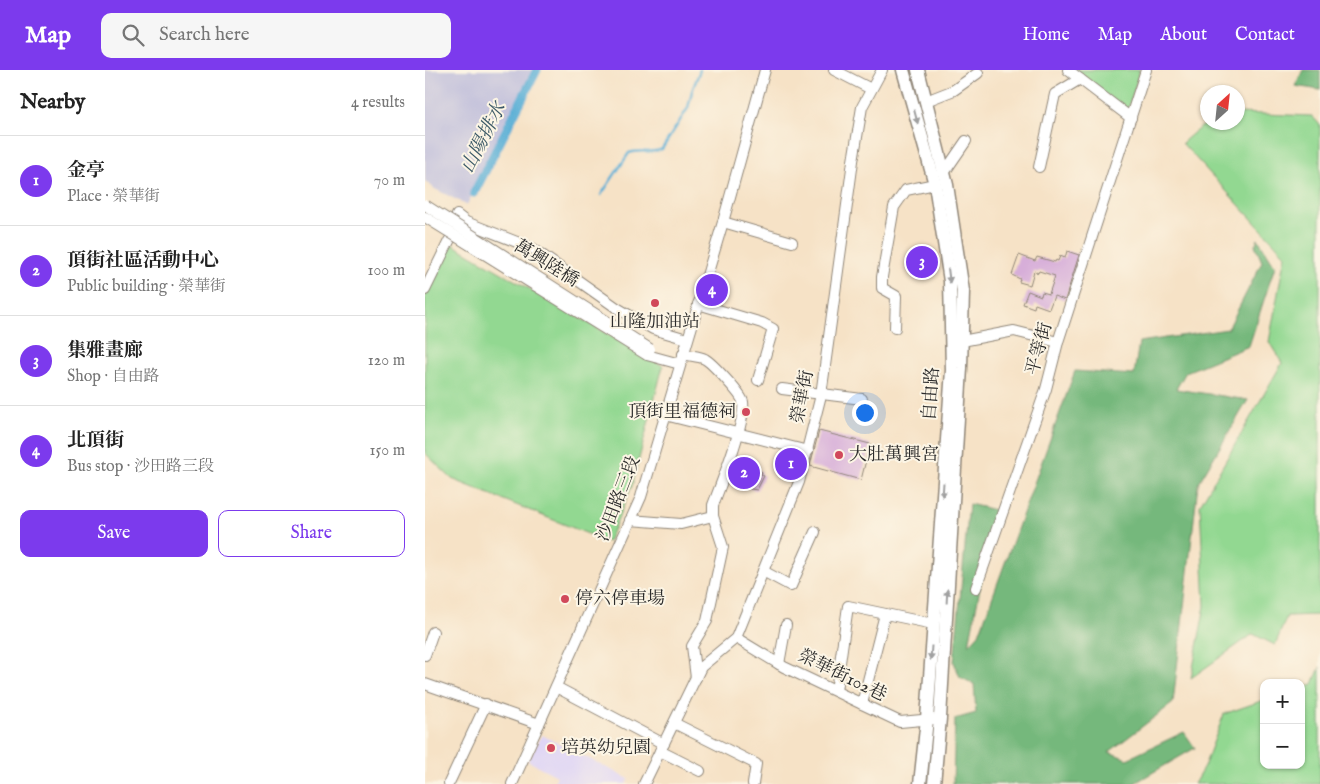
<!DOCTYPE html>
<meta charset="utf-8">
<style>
:root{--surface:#fff;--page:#f6f6f6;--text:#222;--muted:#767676;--line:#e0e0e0;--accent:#7c3aed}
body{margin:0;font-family:"IM FELL English","Noto Serif TC",serif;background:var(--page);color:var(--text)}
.controls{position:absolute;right:15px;bottom:15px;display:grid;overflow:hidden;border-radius:10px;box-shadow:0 1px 4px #0004}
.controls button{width:45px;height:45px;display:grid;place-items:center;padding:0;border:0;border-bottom:1px solid var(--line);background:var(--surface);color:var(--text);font:25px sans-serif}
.compass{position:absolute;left:775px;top:15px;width:45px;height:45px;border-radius:50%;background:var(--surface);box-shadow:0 1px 4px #0004;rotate:27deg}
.you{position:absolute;left:439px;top:342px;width:18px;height:18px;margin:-12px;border:4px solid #fff;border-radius:50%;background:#1a73e8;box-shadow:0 0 0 8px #1a73e833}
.badge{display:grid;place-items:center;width:32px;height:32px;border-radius:50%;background:var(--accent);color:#fff;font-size:16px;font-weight:700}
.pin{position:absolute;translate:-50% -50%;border:2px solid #fff;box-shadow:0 1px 5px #0006}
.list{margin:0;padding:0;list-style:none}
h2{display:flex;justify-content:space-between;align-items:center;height:65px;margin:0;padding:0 20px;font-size:21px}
h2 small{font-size:16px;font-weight:400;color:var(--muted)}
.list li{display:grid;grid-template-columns:32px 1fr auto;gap:15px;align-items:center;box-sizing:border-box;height:90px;padding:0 20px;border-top:1px solid var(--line)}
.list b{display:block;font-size:19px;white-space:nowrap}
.list p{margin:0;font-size:16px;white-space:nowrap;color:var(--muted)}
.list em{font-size:16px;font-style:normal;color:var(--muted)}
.actions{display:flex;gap:10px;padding:15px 20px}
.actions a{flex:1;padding:11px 0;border:1px solid var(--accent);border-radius:10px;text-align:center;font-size:18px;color:var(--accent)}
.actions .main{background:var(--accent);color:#fff}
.icon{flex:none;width:28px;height:28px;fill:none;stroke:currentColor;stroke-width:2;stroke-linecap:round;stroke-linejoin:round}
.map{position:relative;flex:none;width:895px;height:714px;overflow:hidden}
header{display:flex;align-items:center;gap:30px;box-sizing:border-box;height:70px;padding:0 25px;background:var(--accent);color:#fff}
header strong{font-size:24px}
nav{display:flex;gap:28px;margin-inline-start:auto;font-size:18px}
.search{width:350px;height:45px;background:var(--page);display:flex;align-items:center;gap:12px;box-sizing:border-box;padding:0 18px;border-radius:10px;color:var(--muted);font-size:19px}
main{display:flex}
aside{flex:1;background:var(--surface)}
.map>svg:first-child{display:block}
</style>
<header>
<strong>Map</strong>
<div class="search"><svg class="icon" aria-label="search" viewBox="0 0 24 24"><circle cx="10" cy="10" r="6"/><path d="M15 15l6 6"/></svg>Search here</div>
<nav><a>Home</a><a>Map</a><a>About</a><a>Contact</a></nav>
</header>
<main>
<aside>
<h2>Nearby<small>4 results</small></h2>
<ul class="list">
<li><span class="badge">1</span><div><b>金亭</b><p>Place · 榮華街</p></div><em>70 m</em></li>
<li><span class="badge">2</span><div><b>頂街社區活動中心</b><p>Public building · 榮華街</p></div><em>100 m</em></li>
<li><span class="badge">3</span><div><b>集雅畫廊</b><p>Shop · 自由路</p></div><em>120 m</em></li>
<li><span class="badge">4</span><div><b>北頂街</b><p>Bus stop · 沙田路三段</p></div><em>150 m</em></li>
</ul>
<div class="actions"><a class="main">Save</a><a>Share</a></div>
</aside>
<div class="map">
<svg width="895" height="714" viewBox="0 0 895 714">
<rect width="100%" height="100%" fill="#fcf5e5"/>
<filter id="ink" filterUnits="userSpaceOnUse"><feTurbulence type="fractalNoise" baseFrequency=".02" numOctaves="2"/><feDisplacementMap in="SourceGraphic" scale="10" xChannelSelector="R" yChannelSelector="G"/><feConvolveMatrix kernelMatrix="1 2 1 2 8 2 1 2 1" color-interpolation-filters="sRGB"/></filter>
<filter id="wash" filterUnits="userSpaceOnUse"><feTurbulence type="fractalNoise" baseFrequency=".0096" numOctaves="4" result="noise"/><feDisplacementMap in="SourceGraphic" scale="20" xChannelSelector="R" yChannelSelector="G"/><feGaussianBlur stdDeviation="1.12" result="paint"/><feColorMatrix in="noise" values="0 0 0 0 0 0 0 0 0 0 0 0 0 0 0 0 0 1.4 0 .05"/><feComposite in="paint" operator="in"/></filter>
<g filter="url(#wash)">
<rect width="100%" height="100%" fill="#f6e2c6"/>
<polygon fill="#dfd5f5" points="117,665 204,709 201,714 128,714 132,706 103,691"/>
<polygon fill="#c3c1db" points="0,0 111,0 42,135 10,119 0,111"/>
<g fill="#92d891" stroke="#5e825e">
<polygon points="644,0 715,0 702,43"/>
<path d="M813 43 887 46 895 55V545L862 546 850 575 828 564 766 608 780 536 775 435 857 293 844 272 860 185 757 73C782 51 780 52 812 52Z"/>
<polygon points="25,173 238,296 207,416 183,472 27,409 0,383 0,223"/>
<polygon points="895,597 895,714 769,714 779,697 799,644 839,630 839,695 876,695 876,618 888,614"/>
</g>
<g fill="#75b87b" stroke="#507253">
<polygon points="878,0 895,0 895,20 870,16"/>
<polygon points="833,169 850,196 824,276 761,302 751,319 823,330 773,414 748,633 684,682 702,689 759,662 770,678 708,714 528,714 530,649 551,643 549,614 535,607 529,592 544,434 570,440 544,575 554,564 650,301 709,305 714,272 803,259 837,192 830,175"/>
</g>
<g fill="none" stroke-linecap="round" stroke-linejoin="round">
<path stroke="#5aafd6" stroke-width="2.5" d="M176 125 204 83C215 79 227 84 237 79L263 38 267 21 275 0"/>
<polyline stroke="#5aafd6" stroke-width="9" points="49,123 112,0"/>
</g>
<g id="blocks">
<g fill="#d7aed9">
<polygon points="642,181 654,185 640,230 629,226 624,239 610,234 609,238 598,234 603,221 616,226 617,222 624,224 630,206 614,201 613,203 609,201 605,215 594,212 595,209 587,205 594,185 610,191 612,187 630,192 631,190 633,191 635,186 640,188"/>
<polygon points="394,361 445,374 436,410 385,396"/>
<polygon points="312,389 337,402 336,404 339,406 332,420 326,419 305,409"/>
</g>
</g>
</g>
<g filter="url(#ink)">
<use href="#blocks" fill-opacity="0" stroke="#908678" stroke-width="1"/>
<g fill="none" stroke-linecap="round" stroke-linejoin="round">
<g stroke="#908678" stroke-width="12">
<g id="minor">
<polyline points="409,0 446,19"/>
<polyline points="643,0 706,48"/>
<polyline points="501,31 529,20 553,3"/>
<polyline points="614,97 630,24 655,9"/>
<polyline points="519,103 541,71"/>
<polyline points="32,145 41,152 107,178 192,238 228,259 262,269"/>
<polyline points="298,152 367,172"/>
<polyline points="0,220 24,171 33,157"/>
<polyline points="273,234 337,253 348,259 333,310"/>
<polyline points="470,258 471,226 457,218 457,207 469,137 481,120 510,114"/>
<polyline points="537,271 589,261 633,272"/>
<path d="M258 284C265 286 274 286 280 289 287 293 317 325 318 332 321 352 296 414 288 435V446L298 477 282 551 267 576 271 608"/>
<polyline points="222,285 255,294"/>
<polyline points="357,319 437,329"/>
<polyline points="240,345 383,381"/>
<polyline points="205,450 256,454 288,446"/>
<polyline points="338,501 366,516 390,462"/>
<polyline points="551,518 621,319 633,272 721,0"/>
<polyline points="311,568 359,597 475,652 508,649"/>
<polyline points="0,585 8,562"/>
<polyline points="354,594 361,555"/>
<polyline points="0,614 114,654"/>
<polyline points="131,617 239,674"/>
<polyline points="411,621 423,536 508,554"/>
<polyline points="437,634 460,544"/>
<polyline points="249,653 331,694 328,714"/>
<polyline points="235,681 275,701"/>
<polyline points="24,713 61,634"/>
<polyline points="87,714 216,427 298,152 340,0"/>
<polyline points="219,714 276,597 311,568 374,412 396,325 428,91 437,37 457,0"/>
</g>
</g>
<g stroke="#908678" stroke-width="15">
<g id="major">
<polyline points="478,0 510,114 525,211 527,300 502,649 495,714"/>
<polyline points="493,0 522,115 538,221 536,298 515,648 509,714"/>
</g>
</g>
<use href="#minor" stroke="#fff" stroke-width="10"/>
<use href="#major" stroke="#fff" stroke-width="12"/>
<g stroke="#908678" stroke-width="12" stroke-linecap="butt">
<g id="minor-bridge">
<polyline points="0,135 225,279"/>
<polyline points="0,147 222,285"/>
</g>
</g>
<use href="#minor-bridge" stroke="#fff" stroke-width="10"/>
</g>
<defs><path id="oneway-solid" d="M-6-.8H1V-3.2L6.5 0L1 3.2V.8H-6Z" transform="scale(1.25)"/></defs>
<g fill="#a0a0a0">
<use href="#oneway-solid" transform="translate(491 47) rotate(75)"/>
<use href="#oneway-solid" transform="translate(524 206) rotate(83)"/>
<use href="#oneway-solid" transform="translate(518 420) rotate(94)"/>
<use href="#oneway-solid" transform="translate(522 526) rotate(-87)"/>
<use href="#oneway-solid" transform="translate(506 583) rotate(94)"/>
</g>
</g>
<g fill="#d1495b" stroke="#fcf5e5" stroke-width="2">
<circle cx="230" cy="233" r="5"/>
<circle cx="321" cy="342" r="5"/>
<circle cx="414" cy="385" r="5"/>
<circle cx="140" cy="529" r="5"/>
<circle cx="126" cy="678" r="5"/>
</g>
<g text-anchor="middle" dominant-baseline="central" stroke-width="4" stroke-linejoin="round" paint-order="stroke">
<g font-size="18" fill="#2b2b2b" stroke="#fcf5e5">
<text transform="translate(121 194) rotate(32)">萬興陸橋</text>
<text transform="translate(615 279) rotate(-75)">平等街</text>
<text transform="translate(507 324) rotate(-86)">自由路</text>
<text transform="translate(378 327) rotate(-79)">榮華街</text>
<text transform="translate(194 429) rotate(-69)">沙田路三段</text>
<text transform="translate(417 606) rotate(26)">榮華街102巷</text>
</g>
<g font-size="18" fill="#2b2b2b" stroke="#fcf5e5" text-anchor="start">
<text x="230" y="252" text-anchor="middle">山隆加油站</text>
<text x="311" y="342" text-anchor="end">頂街里福德祠</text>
<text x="424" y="385">大肚萬興宮</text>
<text x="150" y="529">停六停車場</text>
<text x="136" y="678">培英幼兒園</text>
</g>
<g font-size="19" font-style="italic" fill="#3b5967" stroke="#fcf5e5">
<text transform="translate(59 68) rotate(-63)">山陽排水</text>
</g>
</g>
</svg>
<div class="controls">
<button>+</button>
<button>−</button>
</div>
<svg class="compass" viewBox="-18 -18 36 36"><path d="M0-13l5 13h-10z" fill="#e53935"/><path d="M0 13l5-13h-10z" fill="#767676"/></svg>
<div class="you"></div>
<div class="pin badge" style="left:366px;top:394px">1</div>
<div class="pin badge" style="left:319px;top:403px">2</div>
<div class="pin badge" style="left:497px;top:192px">3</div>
<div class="pin badge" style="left:287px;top:220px">4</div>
</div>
</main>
